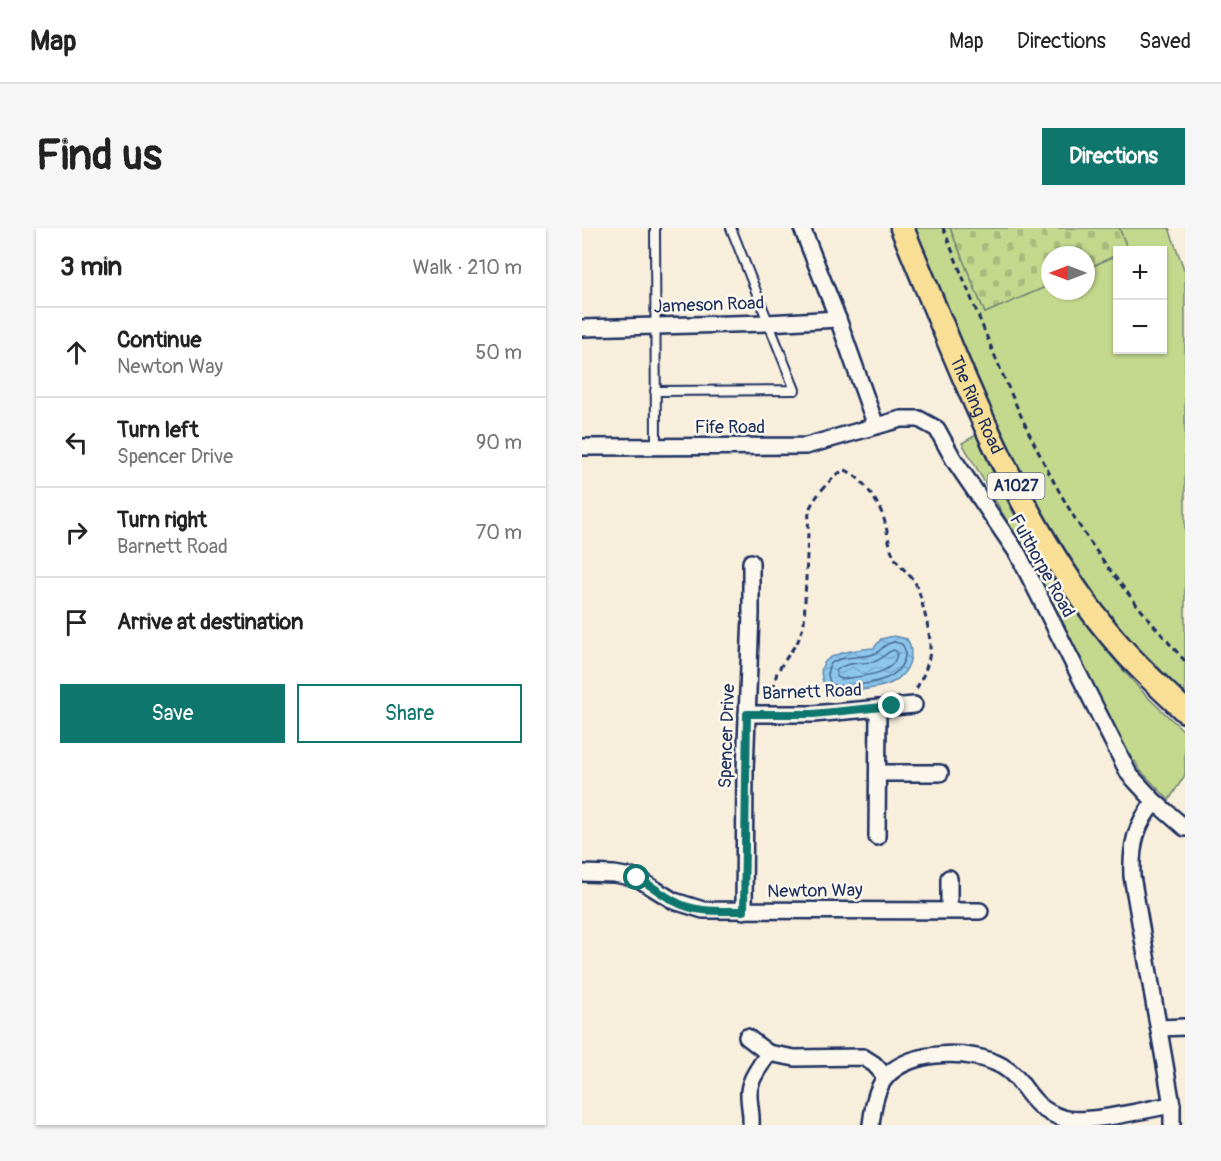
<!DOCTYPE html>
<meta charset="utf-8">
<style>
:root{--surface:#fff;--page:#f6f6f6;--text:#222;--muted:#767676;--line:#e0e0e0;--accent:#0f766e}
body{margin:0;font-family:Pangolin,sans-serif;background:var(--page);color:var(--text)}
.controls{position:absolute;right:18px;top:18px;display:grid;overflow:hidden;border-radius:0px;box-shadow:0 2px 4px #0004}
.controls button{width:54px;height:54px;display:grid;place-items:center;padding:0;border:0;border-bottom:2px solid var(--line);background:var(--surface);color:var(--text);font:30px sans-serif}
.compass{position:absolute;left:459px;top:18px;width:54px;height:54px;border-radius:50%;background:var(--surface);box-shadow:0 2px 4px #0004;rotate:270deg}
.stop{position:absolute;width:18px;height:18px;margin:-14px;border:4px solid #0f766e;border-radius:50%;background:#fff}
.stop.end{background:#0f766e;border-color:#fff;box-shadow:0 2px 6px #0008}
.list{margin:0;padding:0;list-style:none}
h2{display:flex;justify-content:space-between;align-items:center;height:78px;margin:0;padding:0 24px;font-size:26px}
h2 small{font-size:20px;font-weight:400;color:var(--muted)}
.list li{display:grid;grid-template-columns:39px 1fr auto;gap:18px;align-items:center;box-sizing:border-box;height:90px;padding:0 24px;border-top:2px solid var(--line)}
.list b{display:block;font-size:22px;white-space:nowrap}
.list p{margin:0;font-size:20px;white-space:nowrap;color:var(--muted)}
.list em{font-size:20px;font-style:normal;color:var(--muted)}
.actions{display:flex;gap:12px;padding:18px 24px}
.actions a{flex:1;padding:14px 0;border:2px solid var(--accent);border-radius:0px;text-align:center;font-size:21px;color:var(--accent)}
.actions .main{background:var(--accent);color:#fff}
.icon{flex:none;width:33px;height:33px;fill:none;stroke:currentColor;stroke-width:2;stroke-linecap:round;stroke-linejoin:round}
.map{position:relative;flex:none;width:603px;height:897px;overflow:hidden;border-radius:0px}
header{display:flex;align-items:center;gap:36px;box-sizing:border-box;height:84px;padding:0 30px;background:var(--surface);border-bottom:2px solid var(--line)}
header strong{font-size:28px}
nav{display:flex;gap:33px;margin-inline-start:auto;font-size:21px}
.intro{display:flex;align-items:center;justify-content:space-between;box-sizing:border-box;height:144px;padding:0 36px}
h1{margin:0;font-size:42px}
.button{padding:15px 27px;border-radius:0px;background:var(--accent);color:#fff;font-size:21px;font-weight:700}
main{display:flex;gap:36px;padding:0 36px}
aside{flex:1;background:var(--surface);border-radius:0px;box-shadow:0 2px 4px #0004}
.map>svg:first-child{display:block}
</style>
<header>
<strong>Map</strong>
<nav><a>Map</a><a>Directions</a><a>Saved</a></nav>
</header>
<div class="intro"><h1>Find us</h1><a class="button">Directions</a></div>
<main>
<aside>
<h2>3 min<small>Walk · 210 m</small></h2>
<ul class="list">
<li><svg class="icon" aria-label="ahead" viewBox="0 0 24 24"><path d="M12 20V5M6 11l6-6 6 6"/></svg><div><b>Continue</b><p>Newton Way</p></div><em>50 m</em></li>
<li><svg class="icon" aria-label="left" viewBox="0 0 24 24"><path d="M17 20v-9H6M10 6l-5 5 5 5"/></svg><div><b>Turn left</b><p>Spencer Drive</p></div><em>90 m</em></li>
<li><svg class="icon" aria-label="right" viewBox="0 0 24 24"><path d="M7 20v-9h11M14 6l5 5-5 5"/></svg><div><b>Turn right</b><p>Barnett Road</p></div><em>70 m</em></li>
<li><svg class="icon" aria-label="arrive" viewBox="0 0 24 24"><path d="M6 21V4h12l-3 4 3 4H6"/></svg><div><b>Arrive at destination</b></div></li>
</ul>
<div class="actions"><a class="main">Save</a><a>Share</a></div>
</aside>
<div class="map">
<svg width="603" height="897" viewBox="0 0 603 897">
<defs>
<pattern id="cemetery-stones" width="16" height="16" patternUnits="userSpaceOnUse" patternTransform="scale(1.5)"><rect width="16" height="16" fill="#c4d88d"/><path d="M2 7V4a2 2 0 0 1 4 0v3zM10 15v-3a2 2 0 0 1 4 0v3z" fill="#a8ba7c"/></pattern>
<pattern id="water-waves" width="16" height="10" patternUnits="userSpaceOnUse" patternTransform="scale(1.5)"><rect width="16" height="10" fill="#8cc6eb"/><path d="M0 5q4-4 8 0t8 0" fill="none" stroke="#78aacc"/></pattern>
</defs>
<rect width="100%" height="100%" fill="#f8eedc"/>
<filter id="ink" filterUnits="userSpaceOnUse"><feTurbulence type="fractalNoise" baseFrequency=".0167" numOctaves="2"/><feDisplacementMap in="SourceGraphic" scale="12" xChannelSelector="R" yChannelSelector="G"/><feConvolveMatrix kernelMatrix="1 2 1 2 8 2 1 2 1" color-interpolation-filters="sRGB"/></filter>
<g filter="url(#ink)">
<g fill="#c4d88d" stroke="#708476" stroke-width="1.5">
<polygon points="333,0 368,0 403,85 468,57 468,63 504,63 504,41 535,27 536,122 580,122 580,22 546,22 537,0 587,0 603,44 603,466 531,394 479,315 450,265 387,135"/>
<path d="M394 207C433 299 489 386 557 460 571 475 588 490 603 504V547L587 572 557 541 553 533 549 535 446 329 380 215Z"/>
</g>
<polygon fill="url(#cemetery-stones)" stroke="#708476" stroke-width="1.5" points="368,0 537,0 546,22 536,22 535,27 504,41 504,27 468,27 468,57 403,85"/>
<path fill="url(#water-waves)" stroke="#5f8ab3" stroke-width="1.5" d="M312 408 325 411C334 426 327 445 311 454 299 461 260 465 246 463 222 425 267 423 292 420L299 411Z"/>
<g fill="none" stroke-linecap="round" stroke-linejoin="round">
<g stroke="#486b96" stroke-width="1.5">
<path d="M312 414 320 416C329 428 317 445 305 450 293 455 261 461 249 456 234 423 275 432 292 426 301 423 298 417 312 414Z"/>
<path d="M312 422 315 424C314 448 278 448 260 451L255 449 254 443C263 433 280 436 291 434 301 432 303 424 312 422Z"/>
</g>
<g stroke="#1b2f5e" stroke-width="12">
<g id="service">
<polyline points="73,0 74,219"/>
<polyline points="73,163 213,162 149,0"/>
</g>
</g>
<g stroke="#1b2f5e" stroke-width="20">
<g id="minor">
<polyline points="220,0 256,91 294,198"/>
<polyline points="0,100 185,95 256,91"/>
<polyline points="0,219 224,218 319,191 337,191 355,201 372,232 436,326 547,546 573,574 603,600"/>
<polyline points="165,486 231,486 332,477"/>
<polyline points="296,545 358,545"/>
<path d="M573 574C553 596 549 619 550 648L590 877V897"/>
<polyline points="295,609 296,480"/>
<polyline points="0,645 32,646 55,650 92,673 121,682 398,683"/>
<polyline points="367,650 367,682"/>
<polyline points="162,683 163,542 169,386 169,334"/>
<polyline points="577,800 603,799"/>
<polyline points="165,809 186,825"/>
<path d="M169 897C170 887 167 877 167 867 166 852 179 838 186 825L213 830 281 829 292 836 304 849"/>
<path d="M289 897C291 881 293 862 304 849 328 821 390 821 420 838 446 853 444 879 481 890 503 897 565 881 590 877"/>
</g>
</g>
<g stroke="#1b2f5e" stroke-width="27">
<g id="primary">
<path id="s1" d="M320 0C380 143 439 309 544 425 562 445 583 464 603 483"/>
</g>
</g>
<g stroke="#1b2f5e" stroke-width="3" stroke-dasharray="6 4.5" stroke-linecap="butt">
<path d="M361 0C403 103 442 211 502 305 532 350 567 393 603 433"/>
<path d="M189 471 195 444 216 413 222 396 227 282C231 271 251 246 263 242 279 248 295 272 301 288 305 299 306 312 310 324 314 336 325 343 332 353 337 360 339 371 341 379 351 416 352 430 333 463"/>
</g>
<use href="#service" stroke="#fbf7ec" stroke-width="8"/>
<use href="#minor" stroke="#fbf7ec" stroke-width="15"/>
<use href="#primary" stroke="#f9df96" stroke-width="22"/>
</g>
</g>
<g fill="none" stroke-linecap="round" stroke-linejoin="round" filter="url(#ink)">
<path stroke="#0f766e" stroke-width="8" d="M55 650C68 656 79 666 92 673 113 685 138 683 162 683L165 486H231L310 478"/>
</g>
<g text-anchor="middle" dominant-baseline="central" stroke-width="5" stroke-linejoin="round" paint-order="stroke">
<rect fill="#fbf7ec" stroke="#5e6b89" stroke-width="1.5" x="405.5" y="245" width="57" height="26" rx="4.5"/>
<g font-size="16" font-weight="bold" fill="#1b2f5e">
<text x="434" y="258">A1027</text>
</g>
<g font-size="18" fill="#1b2f5e" stroke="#fbf7ec">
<text transform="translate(127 77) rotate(-2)">Jameson Road</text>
<text stroke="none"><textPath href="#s1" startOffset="192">The Ring Road</textPath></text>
<text x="148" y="199">Fife Road</text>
<text transform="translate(460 338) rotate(61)">Fulthorpe Road</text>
<text transform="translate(230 464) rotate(-2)">Barnett Road</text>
<text transform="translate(145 508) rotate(-88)">Spencer Drive</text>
<text transform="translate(233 663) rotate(-1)">Newton Way</text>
</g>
</g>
</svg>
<div class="controls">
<button>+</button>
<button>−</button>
</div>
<svg class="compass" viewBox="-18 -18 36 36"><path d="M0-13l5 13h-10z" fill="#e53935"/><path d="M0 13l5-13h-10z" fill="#767676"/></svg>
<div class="stop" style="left:55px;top:650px"></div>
<div class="stop end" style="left:310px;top:478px"></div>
</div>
</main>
